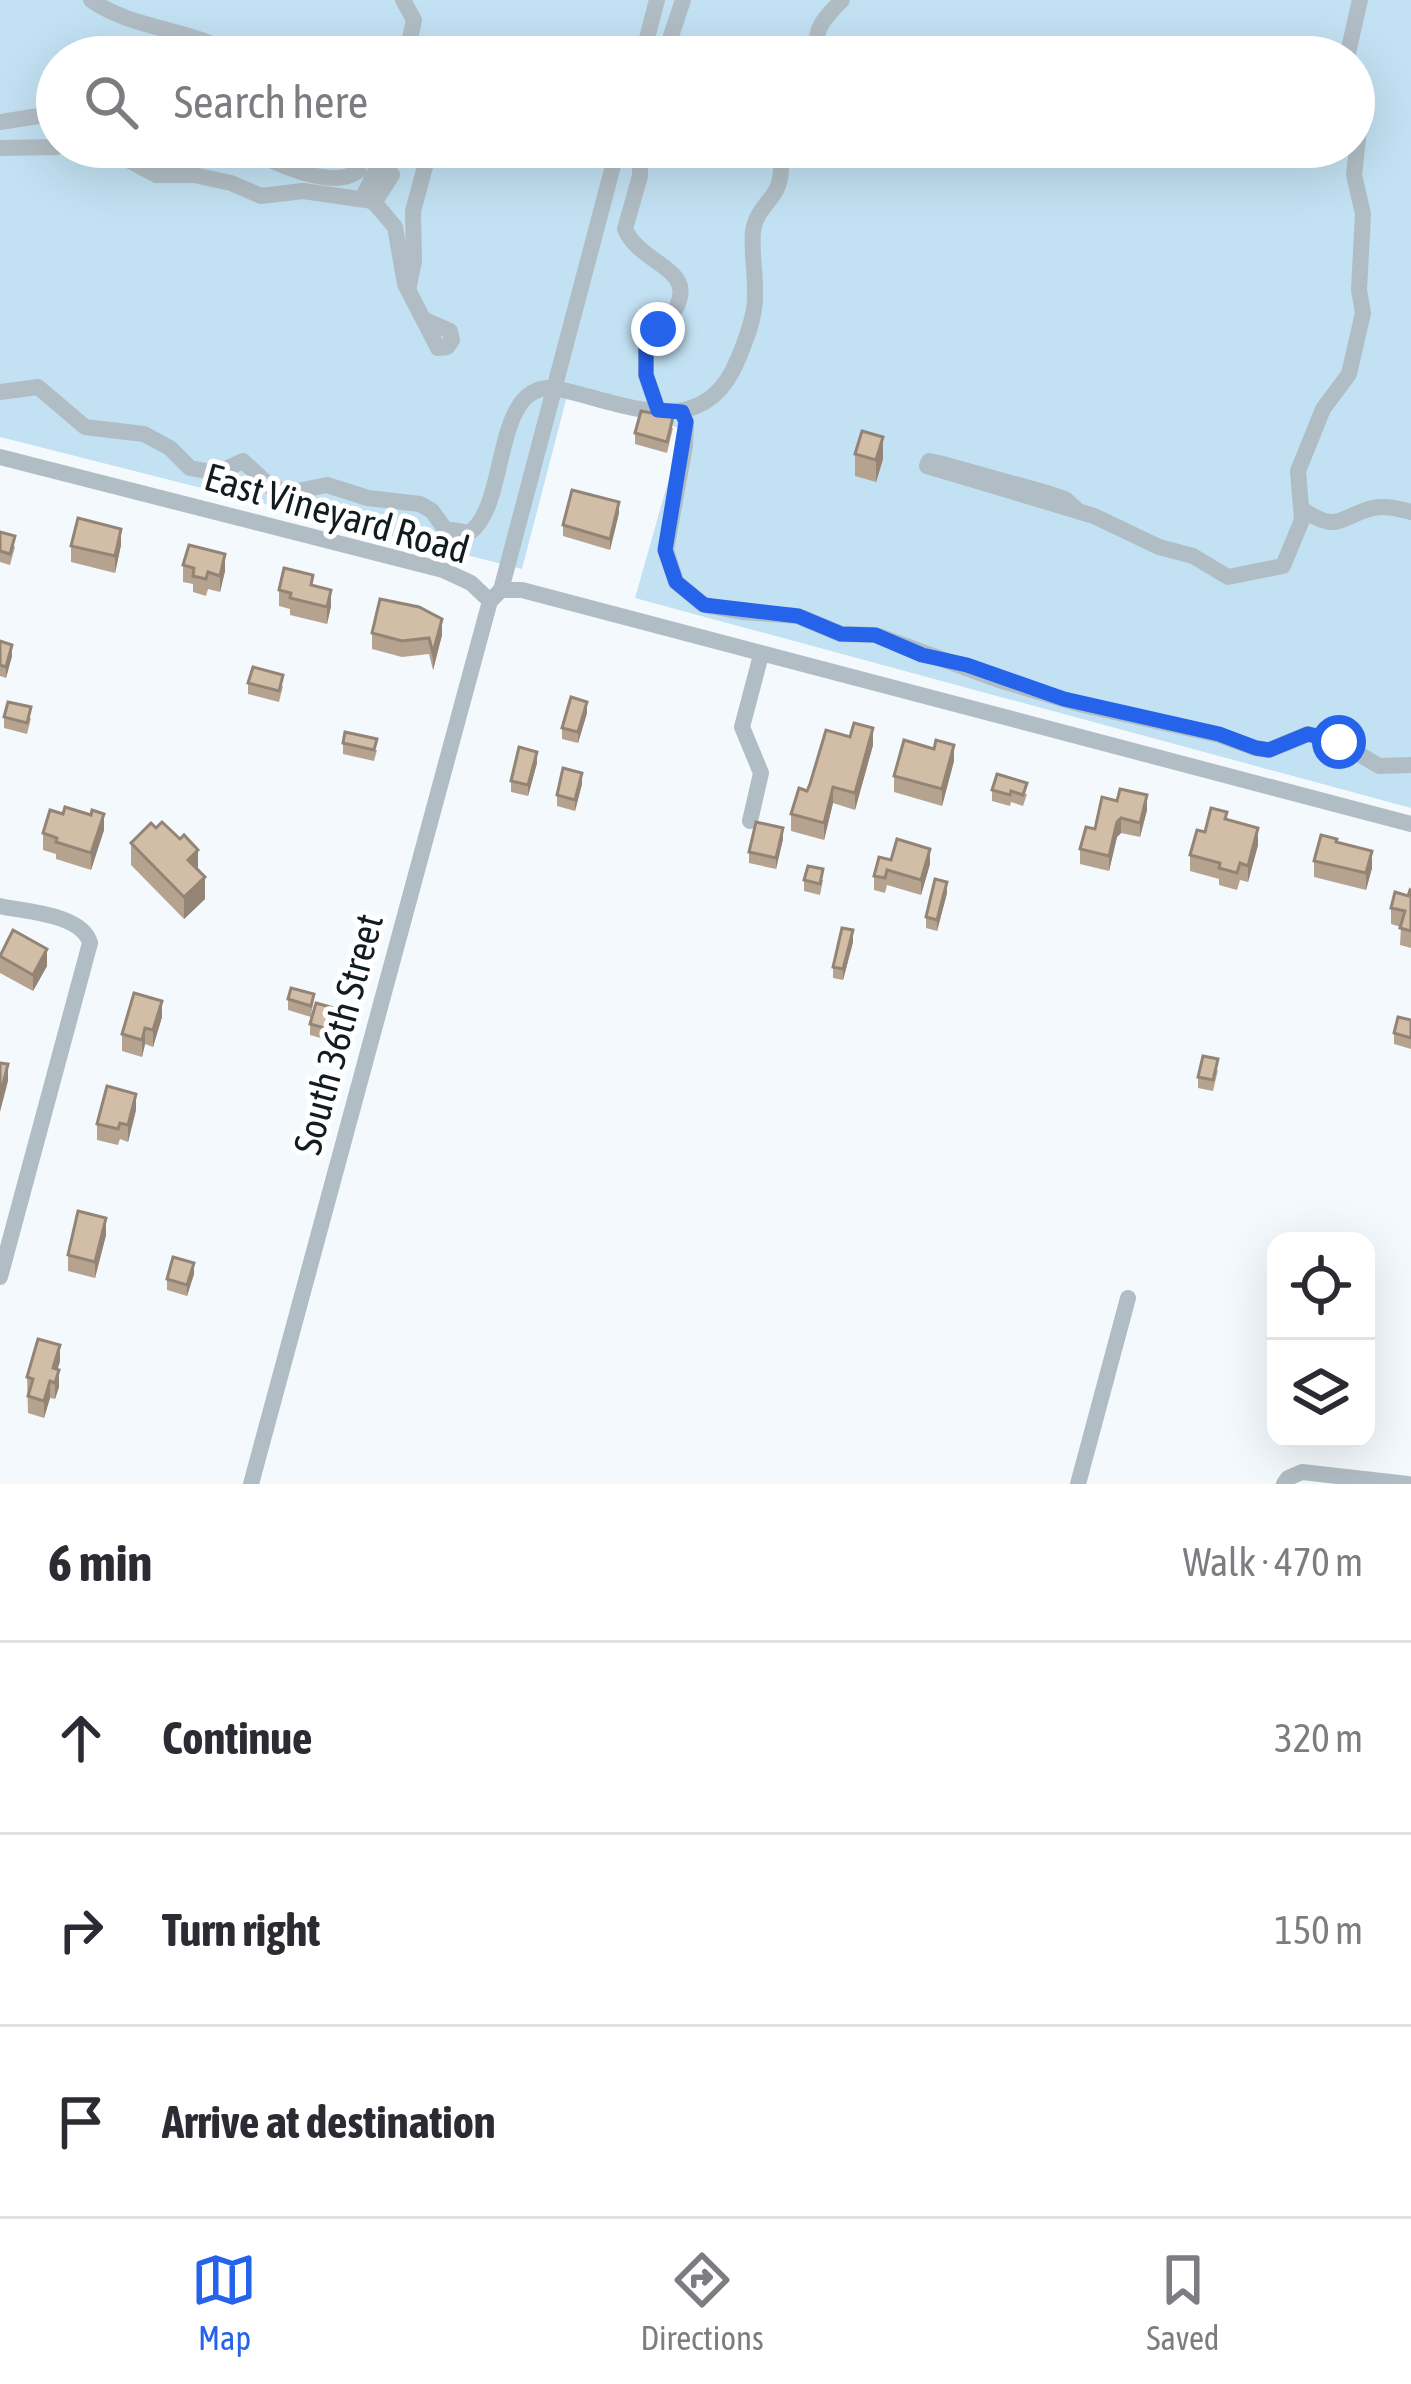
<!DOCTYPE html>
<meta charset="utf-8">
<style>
:root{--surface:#fff;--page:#f2f2f3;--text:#2b2b33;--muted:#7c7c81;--line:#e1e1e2;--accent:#2563eb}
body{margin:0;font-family:"Asap Condensed",sans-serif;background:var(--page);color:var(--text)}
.controls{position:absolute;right:36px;bottom:36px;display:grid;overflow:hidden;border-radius:24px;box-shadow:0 12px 48px #0002}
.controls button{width:108px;height:108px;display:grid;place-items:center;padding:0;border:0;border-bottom:3px solid var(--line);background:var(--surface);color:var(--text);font:60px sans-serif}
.stop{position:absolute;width:36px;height:36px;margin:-27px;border:9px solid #2563eb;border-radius:50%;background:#fff}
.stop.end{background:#2563eb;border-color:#fff;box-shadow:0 3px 12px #0008}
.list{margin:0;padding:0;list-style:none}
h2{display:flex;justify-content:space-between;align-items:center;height:156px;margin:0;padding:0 48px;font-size:51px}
h2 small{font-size:39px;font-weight:400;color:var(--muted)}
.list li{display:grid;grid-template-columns:78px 1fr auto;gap:36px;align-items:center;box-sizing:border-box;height:192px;padding:0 48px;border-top:3px solid var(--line)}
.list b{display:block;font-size:45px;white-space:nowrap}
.list em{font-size:39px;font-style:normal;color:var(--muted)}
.icon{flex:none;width:66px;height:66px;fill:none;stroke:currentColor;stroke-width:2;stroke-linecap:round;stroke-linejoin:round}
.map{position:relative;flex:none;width:1411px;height:1484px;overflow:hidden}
.search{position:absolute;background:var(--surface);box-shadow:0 12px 48px #0002;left:36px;right:36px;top:36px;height:132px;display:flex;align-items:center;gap:30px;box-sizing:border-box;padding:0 42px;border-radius:66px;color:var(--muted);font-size:45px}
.sheet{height:732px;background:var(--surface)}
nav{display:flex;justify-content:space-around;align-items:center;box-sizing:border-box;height:168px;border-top:3px solid var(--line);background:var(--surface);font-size:33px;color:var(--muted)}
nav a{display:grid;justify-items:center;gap:6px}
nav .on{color:var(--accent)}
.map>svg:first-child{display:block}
</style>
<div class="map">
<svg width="1411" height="1484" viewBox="0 0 1411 1484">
<rect width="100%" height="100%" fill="#f4f9fd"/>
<path fill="#c2e1f2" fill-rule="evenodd" d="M0 0H1411V808L635 598 683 429 567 396 522 569 0 437ZM57 57H1354V147H57Z"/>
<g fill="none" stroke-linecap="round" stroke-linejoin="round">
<g stroke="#b1bdc4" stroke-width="16">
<path d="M91 0C135 31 192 27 236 57"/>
<polyline points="403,0 414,20 406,57"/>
<polyline points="642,57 657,0"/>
<polyline points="664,57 683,0"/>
<path d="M817 57C813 29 823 19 842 0"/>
<polyline points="1347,57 1360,0"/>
<polyline points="0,122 57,113"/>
<polyline points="91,147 115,153 156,175 194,175 231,183 261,196 303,191 373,201 395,227 405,284 438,348 447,347 452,340 450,331 425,320"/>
<polyline points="153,147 177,150 185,147"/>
<path d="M242 147C270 160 331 192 358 171L360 161 355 147"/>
<path d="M640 147V176L625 229C640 264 693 267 678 304 671 321 654 327 646 343V375L658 410"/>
<polyline points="0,148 57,147"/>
<polyline points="363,197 375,172 386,166 392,175 374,203"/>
<polyline points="409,286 414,261 413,211 426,163 423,147"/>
<path d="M0 392 38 387 85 427 144 434 170 448 190 468 217 473 243 461 273 489 297 491 327 485 368 498 420 504 432 511 445 529 469 533C510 505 491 383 554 388 620 401 703 447 738 359 746 340 755 317 755 297 756 275 751 253 753 232 755 214 766 206 775 192 783 179 781 162 781 147"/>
<polyline points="682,412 686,422 685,446 666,550 676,582 704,605 742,612 798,616 841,634 876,635 999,680 1083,705 1219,735 1255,748 1269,750 1308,734 1339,742 1379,766 1411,765"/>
<polyline points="0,457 443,570 471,583 490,601"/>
<path d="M1302 509C1338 534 1338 517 1373 508 1385 505 1399 509 1411 512"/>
<polyline points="1077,510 1065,499 1047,493 939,463 929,461 927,466 1094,516 1159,547 1193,556 1228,577 1283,566 1302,520 1298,471 1323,409 1349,374 1363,313 1359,290 1363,214 1354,175 1359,130 1354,87"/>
<polyline points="501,590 618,147"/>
<polyline points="490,601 501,590 522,590 1411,824"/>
<polyline points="750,821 761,773 742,727 761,655"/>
<path d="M0 906C26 912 82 914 90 943L0 1277"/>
<polyline points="251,1484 490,601"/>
<polyline points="1078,1484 1128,1298"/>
<polyline points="1284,1484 1288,1478 1302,1472 1408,1484"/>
</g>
</g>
<g fill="#b5a390">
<polygon points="375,147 393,147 390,154 375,154"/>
<polygon points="673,428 667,453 635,444 635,433"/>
<polygon points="855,454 883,459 876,482 855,476"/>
<polygon points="619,513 610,550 563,536 563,525"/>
<polygon points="0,532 15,547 10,565 0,562"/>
<polygon points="121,545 115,573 71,562 71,546"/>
<polygon points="183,565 225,571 220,592 208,589 206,596 193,592 193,584 183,582"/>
<polygon points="313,585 331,606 327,624 290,615 290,609 279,606 279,590"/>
<polygon points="372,633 442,635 433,670 429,654 402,657 372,649"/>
<polygon points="0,641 12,656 6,678 0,676"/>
<polygon points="248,683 283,686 279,702 248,694"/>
<polygon points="587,713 578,743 562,739 562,728"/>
<polygon points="4,717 31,718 27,734 4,728"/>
<polygon points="343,743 377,750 374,761 343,754"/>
<polygon points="873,745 855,810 833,803 824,840 791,831 791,814 807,791"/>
<polygon points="954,761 942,806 894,792 894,776"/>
<polygon points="537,763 528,796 511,792 511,781"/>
<polygon points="582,784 575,811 557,806 557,795"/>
<polygon points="992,790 1027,794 1023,806 1011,802 1010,806 992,801"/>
<polygon points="1147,810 1140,837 1121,833 1117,837 1109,871 1080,864 1080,849 1095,829"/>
<polygon points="63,814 104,830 91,870 56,859 56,854 43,850 43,833"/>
<polygon points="1227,820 1258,845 1248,882 1240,880 1237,890 1219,885 1219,879 1190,871 1190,855 1205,832"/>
<polygon points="156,828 198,871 205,899 184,919 131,865 131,843"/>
<polygon points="783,839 776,869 749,863 749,852"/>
<polygon points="1337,843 1372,868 1366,890 1314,877 1314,861"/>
<polygon points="891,860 930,864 921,895 887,885 885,893 874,890 874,876"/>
<polygon points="804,880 823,880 820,895 804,891"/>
<polygon points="1411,891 1411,948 1400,945 1401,927 1391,924 1391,908 1408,896"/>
<polygon points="947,893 937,931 926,928 926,917"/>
<polygon points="853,942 843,980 833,978 833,967"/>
<polygon points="0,953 47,966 33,991 0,973"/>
<polygon points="314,994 311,1017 288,1010 288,999"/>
<polygon points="162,1017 153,1047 145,1044 142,1057 122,1051 122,1034"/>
<polygon points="1411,1020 1411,1049 1394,1044 1394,1033"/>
<polygon points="310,1024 352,1024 346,1045 310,1035"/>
<polygon points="1218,1070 1213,1091 1198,1088 1198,1077"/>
<polygon points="136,1110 128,1142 120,1139 118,1145 97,1140 97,1124"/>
<polygon points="106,1235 95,1278 68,1271 68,1255"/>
<polygon points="194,1274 187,1296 167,1290 167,1279"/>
<polygon points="60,1361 57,1370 59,1387 55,1399 50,1398 44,1418 28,1413 27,1377"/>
</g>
<g fill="#938475">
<polygon points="883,437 883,459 876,482 876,460"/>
<polygon points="619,502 619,513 610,550 610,539"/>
<polygon points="121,529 121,545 115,573 115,556"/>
<polygon points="225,554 225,571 220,592 220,576"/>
<polygon points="331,590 331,606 327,624 327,607"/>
<polygon points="442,619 442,635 433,670 433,653"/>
<polygon points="12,645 12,656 6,678 6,667"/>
<polygon points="587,702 587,713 578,743 578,732"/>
<polygon points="873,728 873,745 855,810 855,793"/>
<polygon points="954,745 954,761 942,806 942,789"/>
<polygon points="537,752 537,763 528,796 528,785"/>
<polygon points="582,773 582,784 575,811 575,800"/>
<polygon points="833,787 833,803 824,840 824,823"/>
<polygon points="1147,795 1147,810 1140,837 1140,823"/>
<polygon points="104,814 104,830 91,870 91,853"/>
<polygon points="1121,818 1121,833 1117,837 1109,871 1109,856 1117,822"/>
<polygon points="783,828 783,839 776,869 776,858"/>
<polygon points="1258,828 1258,845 1248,882 1248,866"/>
<polygon points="930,849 930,864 921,895 921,880"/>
<polygon points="198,850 198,872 188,860"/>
<polygon points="1372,851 1372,868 1366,890 1366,873"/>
<polygon points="205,877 205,899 184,919 184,897"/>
<polygon points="947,882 947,893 937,931 937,920"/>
<polygon points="853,930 853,942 843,980 843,969"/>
<polygon points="47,949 47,966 33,991 33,975"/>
<polygon points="162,1001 162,1017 153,1047 153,1030"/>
<polygon points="352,1013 352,1024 346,1045 346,1034"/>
<polygon points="145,1028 145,1044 142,1057 142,1040"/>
<polygon points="8,1064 8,1081 0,1112 0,1096"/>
<polygon points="136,1094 136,1110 128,1142 128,1125"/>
<polygon points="106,1218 106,1235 95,1278 95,1262"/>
<polygon points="194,1263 194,1274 187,1296 187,1285"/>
<polygon points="60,1345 60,1361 53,1385 53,1368"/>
<polygon points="59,1370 59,1387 55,1399 55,1383"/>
<polygon points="50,1381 50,1398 44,1418 44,1401"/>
</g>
<g fill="#d2bda7" stroke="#938475" stroke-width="3">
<polygon points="641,411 673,417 667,442 635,433"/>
<polygon points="862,431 883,437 876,460 855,454"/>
<polygon points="572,490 619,502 610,539 563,525"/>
<polygon points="78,518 121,529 115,556 71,546"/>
<polygon points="0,532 15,536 10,554 0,551"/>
<polygon points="189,545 225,554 220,576 208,572 206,579 193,576 194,568 183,565"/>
<polygon points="284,568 313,575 311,585 331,590 327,607 290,598 291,593 279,590"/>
<polygon points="380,599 419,607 442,619 433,653 429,638 402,641 372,633"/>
<polygon points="0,641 12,645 6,667 0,665"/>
<polygon points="253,667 283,675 279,691 248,683"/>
<polygon points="571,697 587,702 578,732 562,728"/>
<polygon points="8,702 31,707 27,723 4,717"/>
<polygon points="854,723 873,728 855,793 833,787 824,823 791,814 799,788 807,791 810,784 826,730 850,737"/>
<polygon points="345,732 377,739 374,750 343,743"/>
<polygon points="904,740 934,749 936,740 954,745 942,789 894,776"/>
<polygon points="519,747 537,752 528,785 511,781"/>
<polygon points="563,768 582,773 575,800 557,795"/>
<polygon points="997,774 1027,783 1023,795 1011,791 1010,795 992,790"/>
<polygon points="1120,789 1147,795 1140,823 1121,818 1117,822 1109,856 1080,849 1086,827 1095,829 1102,797 1117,801"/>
<polygon points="65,807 91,815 92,810 104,814 91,853 56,842 57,838 43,833 50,810 63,814"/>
<polygon points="1211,808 1227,812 1225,819 1258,828 1248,866 1240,863 1237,873 1219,868 1220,863 1190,855 1197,830 1205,832"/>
<polygon points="162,822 180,839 184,835 198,850 188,860 205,877 184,897 131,843 151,823 156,828"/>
<polygon points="756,822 783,828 776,858 749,852"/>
<polygon points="1321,835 1337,839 1336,842 1372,851 1366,873 1314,861"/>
<polygon points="897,839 930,849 921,880 887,870 885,878 874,876 879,857 891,860"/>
<polygon points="808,866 823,869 820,884 804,880"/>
<polygon points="935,879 947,882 937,920 926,917"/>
<polygon points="1410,890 1411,891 1411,931 1400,928 1405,911 1391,908 1395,892 1408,896"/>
<polygon points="842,928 853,930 843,969 833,967"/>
<polygon points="13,930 47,949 33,975 0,956"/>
<polygon points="291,988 314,994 311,1006 288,999"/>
<polygon points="134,993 162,1001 153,1030 145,1028 142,1040 122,1034"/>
<polygon points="316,1003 352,1013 346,1034 310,1024"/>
<polygon points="1398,1017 1411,1020 1411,1038 1394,1033"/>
<polygon points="1203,1056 1218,1059 1213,1080 1198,1077"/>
<polygon points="0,1063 8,1064 0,1096"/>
<polygon points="107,1086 136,1094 128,1125 120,1123 118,1129 97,1124"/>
<polygon points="78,1211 106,1218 95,1262 68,1255"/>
<polygon points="173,1257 194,1263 187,1285 167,1279"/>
<polygon points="38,1339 60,1345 53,1368 59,1370 55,1383 50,1381 44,1401 28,1396 33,1379 27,1377"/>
</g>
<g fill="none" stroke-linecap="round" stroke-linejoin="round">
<polyline stroke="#2563eb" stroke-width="15" points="658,329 646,343 646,375 658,410 682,412 686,422 665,550 676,582 704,605 798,616 841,634 875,635 922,655 967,665 1064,699 1219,734 1256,748 1269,750 1308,734 1339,742"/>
</g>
<g text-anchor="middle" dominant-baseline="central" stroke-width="10" stroke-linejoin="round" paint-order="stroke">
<g font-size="39" fill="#111c21" stroke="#fff">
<text transform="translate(337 513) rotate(16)">East Vineyard Road</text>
<text transform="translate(338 1034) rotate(-75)">South 36th Street</text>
</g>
</g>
</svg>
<div class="controls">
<button><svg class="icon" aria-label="locate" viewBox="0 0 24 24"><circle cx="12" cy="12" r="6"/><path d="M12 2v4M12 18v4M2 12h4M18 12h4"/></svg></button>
<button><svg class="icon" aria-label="layers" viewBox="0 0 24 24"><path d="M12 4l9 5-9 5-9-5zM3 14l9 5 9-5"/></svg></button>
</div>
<div class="stop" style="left:1339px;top:742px"></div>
<div class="stop end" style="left:658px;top:329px"></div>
<div class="search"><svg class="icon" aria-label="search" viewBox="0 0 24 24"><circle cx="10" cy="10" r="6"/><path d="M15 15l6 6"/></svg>Search here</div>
</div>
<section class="sheet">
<h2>6 min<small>Walk · 470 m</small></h2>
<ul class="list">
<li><svg class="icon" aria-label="ahead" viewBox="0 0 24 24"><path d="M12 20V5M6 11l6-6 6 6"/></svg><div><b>Continue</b></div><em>320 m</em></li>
<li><svg class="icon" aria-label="right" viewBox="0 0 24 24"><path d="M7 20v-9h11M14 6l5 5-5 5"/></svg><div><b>Turn right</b></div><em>150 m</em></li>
<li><svg class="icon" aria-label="arrive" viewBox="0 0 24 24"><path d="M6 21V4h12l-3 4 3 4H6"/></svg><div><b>Arrive at destination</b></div></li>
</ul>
</section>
<nav>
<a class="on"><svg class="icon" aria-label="map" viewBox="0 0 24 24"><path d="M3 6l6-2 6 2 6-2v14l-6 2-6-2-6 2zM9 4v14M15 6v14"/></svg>Map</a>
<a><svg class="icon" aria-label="directions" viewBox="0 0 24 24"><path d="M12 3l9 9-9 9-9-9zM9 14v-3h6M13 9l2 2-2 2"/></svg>Directions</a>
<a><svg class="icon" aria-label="saved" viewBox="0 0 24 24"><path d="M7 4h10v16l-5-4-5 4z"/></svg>Saved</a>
</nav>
